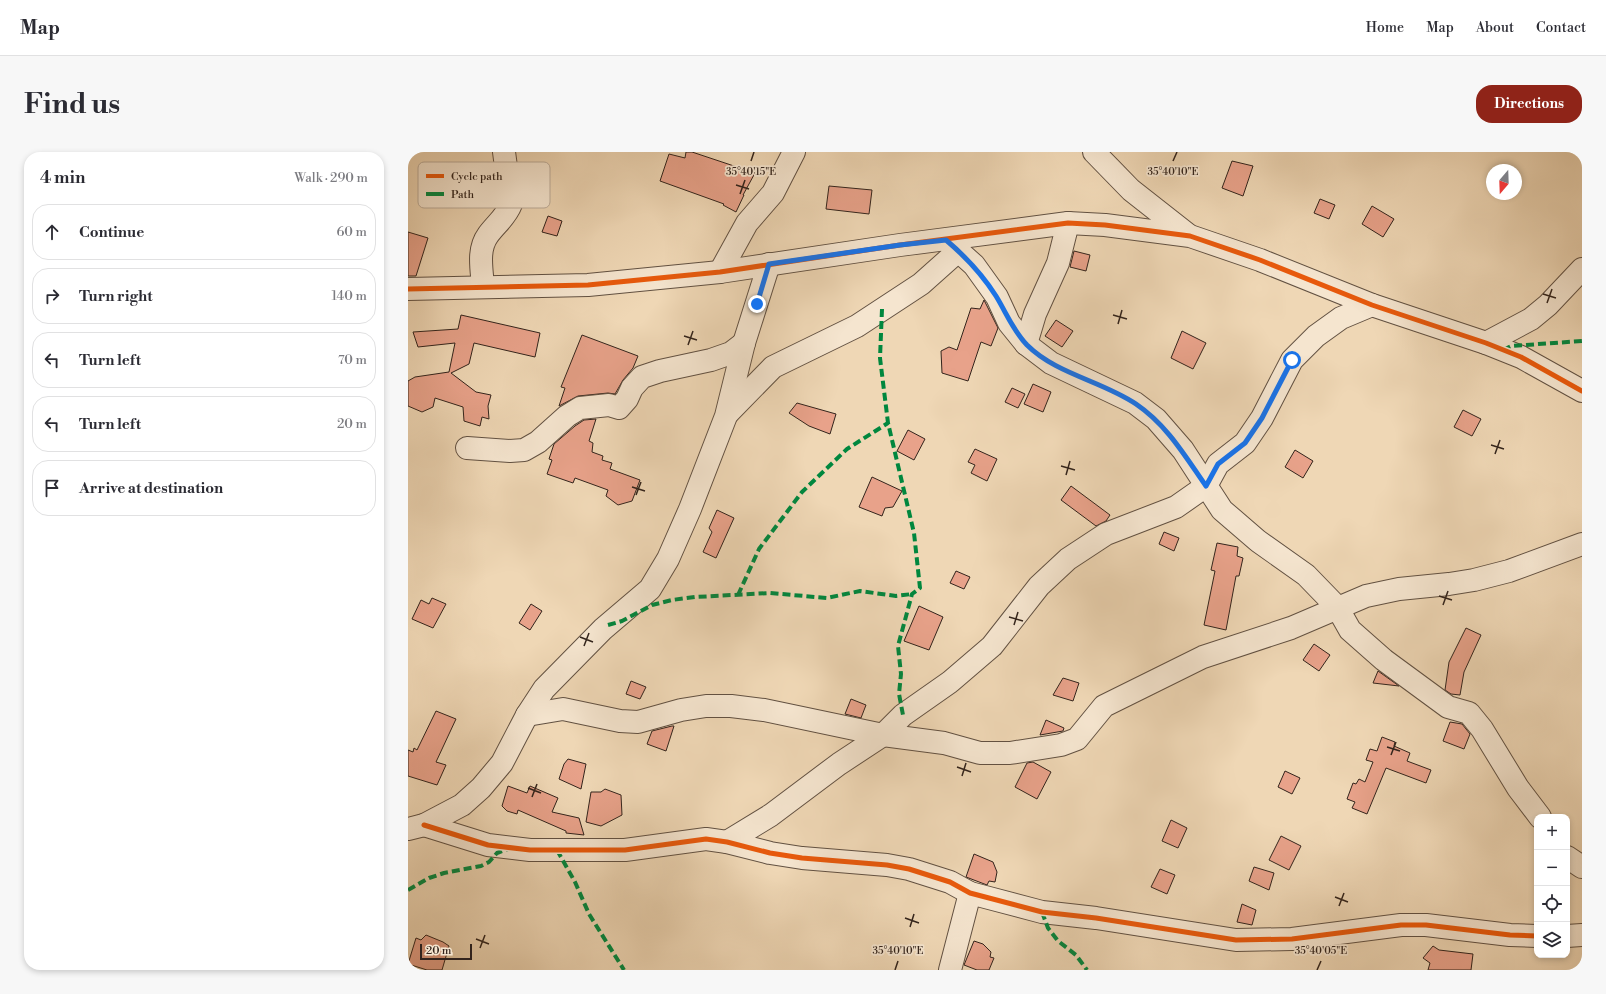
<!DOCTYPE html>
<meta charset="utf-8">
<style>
:root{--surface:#fff;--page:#f7f7f7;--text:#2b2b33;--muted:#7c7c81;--line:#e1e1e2;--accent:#8f2418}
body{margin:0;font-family:"Libre Bodoni",serif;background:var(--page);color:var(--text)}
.controls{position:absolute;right:12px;bottom:12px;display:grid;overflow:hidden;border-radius:8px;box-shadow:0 2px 6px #0003}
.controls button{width:36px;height:36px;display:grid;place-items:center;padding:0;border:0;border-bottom:1px solid var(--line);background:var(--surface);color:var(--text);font:20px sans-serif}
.compass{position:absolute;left:1078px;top:12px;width:36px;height:36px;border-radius:50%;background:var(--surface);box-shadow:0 2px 6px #0003;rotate:199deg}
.scale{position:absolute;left:12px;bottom:10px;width:52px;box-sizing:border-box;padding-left:4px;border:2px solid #33241c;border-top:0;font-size:11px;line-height:14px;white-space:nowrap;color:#33241c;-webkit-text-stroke:3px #f5e5cf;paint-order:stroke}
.stop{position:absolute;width:12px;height:12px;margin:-9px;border:3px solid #1a73e8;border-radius:50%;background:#fff}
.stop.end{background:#1a73e8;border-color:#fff;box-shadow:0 1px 4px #0008}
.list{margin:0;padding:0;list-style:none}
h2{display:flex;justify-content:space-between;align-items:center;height:52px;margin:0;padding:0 16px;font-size:17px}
h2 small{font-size:13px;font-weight:400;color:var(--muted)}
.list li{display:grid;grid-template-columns:26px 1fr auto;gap:12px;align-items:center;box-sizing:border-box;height:56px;margin:0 8px 8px;padding:0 8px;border:1px solid var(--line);border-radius:16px}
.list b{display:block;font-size:15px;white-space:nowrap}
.list em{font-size:13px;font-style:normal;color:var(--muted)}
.icon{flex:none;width:22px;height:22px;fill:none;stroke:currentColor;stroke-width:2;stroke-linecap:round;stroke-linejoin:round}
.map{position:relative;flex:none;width:1174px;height:818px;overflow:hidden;border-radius:16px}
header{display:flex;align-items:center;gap:24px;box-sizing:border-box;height:56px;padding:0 20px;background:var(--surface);border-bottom:1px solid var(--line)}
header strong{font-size:19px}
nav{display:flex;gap:22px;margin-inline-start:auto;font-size:14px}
.intro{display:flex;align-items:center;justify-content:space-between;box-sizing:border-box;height:96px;padding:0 24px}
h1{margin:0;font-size:28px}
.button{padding:10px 18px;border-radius:16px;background:var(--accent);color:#fff;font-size:14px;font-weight:700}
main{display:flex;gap:24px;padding:0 24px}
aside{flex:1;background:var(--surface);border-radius:16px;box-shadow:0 2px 6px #0003}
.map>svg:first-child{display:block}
</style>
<header>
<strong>Map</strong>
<nav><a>Home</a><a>Map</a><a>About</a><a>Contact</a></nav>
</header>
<div class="intro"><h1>Find us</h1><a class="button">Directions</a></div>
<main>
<aside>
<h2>4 min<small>Walk · 290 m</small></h2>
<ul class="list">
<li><svg class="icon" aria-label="ahead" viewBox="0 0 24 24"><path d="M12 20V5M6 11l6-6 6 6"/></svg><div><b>Continue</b></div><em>60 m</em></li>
<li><svg class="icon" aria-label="right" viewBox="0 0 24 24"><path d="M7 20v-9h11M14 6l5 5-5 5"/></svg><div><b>Turn right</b></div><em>140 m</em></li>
<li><svg class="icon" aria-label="left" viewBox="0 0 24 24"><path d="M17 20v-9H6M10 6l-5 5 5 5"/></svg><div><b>Turn left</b></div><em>70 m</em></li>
<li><svg class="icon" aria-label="left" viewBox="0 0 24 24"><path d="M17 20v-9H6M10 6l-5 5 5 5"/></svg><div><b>Turn left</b></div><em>20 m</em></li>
<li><svg class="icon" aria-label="arrive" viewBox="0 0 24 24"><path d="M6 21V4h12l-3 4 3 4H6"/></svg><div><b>Arrive at destination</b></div></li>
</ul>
</aside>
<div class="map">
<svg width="1174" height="818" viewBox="0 0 1174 818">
<rect width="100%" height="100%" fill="#efd7b5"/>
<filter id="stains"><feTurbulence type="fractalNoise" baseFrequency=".005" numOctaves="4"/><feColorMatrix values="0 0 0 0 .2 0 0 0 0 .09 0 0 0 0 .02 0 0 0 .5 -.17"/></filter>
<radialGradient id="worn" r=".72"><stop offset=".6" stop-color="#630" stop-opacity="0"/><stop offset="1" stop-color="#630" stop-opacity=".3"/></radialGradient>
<g fill="#e8a28a" stroke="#33241c">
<polygon points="278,0 284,0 347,21 335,43 336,43 328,60 315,53 316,52 252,29 261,2 277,6"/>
<polygon points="824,9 845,14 835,44 814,36"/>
<polygon points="421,34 464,38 461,62 418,57"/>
<polygon points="912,47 927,53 921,67 906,61"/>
<polygon points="964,54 986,67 975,85 954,72"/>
<polygon points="140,64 154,69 149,84 134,80"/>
<polygon points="0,80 20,86 8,124 0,124"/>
<polygon points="666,99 682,103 678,119 662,115"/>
<polygon points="576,148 590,176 583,194 573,190 560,229 534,221 533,199 541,195 549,198 563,156 572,157"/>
<polygon points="53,163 132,181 127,205 66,191 61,212 43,221 68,240 83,243 80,254 81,267 74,265 72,274 56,269 55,255 27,246 25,255 14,260 0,254 0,229 7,225 41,220 47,191 10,195 5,180 50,177"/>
<polygon points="648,168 665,179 654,195 637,184"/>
<polygon points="774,179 798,191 785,217 763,206"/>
<polygon points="174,183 230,204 225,216 215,228 207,242 200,241 170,244 151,254 157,236 153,235"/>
<polygon points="625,232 643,240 635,260 616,252"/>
<polygon points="604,236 617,242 610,256 597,250"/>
<polygon points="389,251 428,262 422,282 401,274 381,261"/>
<polygon points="1055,258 1073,267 1064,284 1046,275"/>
<polygon points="188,267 181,289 185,291 184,300 195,304 194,308 204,311 202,317 232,328 224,349 210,353 198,344 200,338 167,326 165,331 139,322 144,308 141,307 146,292 167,274 176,268"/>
<polygon points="500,278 517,287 506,308 489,299"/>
<polygon points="567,297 589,307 579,329 563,321 567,313 560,310"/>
<polygon points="887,298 905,309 895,326 877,315"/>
<polygon points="464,325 494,339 485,355 477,356 474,364 451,355"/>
<polygon points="663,334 702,363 698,369 688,374 653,348"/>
<polygon points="309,358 326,366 308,406 295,400 304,380 301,376"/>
<polygon points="756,380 771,386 766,399 751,392"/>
<polygon points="809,391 830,395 829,404 835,406 831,424 828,424 818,478 796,473 807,419 803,418"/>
<polygon points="548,419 562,425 556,437 542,431"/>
<polygon points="24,446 38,452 25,476 4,467 13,448 21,452"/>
<polygon points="123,452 134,459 122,478 111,471"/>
<polygon points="511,454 535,465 521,498 496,489"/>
<polygon points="1058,476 1073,483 1056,520 1052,543 1043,542 1037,538 1041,510"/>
<polygon points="906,492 922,503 911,519 895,508"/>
<polygon points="970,519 991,534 965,531"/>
<polygon points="655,526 671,531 665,549 645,543"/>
<polygon points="223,529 238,535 232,547 218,542"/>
<polygon points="443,547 458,553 453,566 437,562"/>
<polygon points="28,559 48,567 28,610 38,613 29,633 0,624 0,598 5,600 6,596 9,598"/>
<polygon points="638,568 656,576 655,579 632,583"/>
<polygon points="1042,570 1054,572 1062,582 1056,597 1035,589"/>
<polygon points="264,574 266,574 258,599 239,592 244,579"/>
<polygon points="974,585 987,590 986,594 1002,601 999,609 1023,618 1018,631 978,616 959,662 944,656 947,650 939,647 945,631 948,632 951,627 957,630 965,610 958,608 962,597 969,599"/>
<polygon points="160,607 178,612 173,637 151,627 156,612"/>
<polygon points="625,610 643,620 629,647 607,635 619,611"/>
<polygon points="877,619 892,626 884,642 870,635"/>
<polygon points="100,634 119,641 122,634 150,646 144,660 171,666 176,683 158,681 158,679 110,658 109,662 99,659 94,654"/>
<polygon points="197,637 213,643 214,663 193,674 178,670 183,640 193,640"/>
<polygon points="763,668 779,676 770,696 754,689"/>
<polygon points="873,684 893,694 881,718 861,708"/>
<polygon points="566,702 585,710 589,720 587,730 581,729 579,733 558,725"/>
<polygon points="846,715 866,721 861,738 841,729"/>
<polygon points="752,717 767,723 759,742 743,735"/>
<polygon points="834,752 848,758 844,773 829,770"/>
<polygon points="18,783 35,790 41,794 34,818 19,818 0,812 8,786 13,788"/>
<polygon points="566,789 575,792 583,800 582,805 586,806 581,818 569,818 556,813"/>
<polygon points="1025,794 1031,798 1065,802 1063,818 1020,818 1022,811 1015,806"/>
</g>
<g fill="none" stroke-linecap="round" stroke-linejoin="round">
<g stroke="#625142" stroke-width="24">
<g id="minor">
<polyline points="686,0 723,38 779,82"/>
<polyline points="538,88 566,113 589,145 601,171 618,192 643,211 727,251 748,267 775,298 814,358 850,389 898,423 929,455 942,478 976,508 1040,555 1061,561 1074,577 1110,636 1132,665"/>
<polyline points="312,120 339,71 365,41 386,0"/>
<path d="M75 135C74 118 69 98 80 83 88 72 98 65 103 52L96 0"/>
<polyline points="0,137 180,133 312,120 492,93 660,71 697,73 782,84 852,108 964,153 1078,191 1113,205 1174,239"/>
<polyline points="1078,191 1123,167 1140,153 1174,117"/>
<polyline points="618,192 627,162 650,111 660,71"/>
<polyline points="320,261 365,215 449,174 513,132 550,99"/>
<polyline points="59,296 102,299 116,298 130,290 159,264 172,256 201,253 211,256 219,247 224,236 234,225 252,219 303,208 323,201 336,191"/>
<polyline points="119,563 155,557 212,569 230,570 273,558 298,554 323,554 356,558 475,583 536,591 572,601 602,601 653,593 669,587 696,554 795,505 883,476 958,444 991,437 1041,432 1066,428 1101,419 1174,392"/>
<polyline points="16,673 80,693 122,698 217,698 298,687 319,690 362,701 394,706 479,713 501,717 542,730 562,741 634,760 688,766 828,788 884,787 993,773 1018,773 1102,783 1129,784"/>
<polyline points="0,677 16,673 54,653 73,636 94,611 119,563 136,537 195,477 242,437 260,407 282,357 318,264 336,191 361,112"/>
<polyline points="319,690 363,663 431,612 475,583 495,563 542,530 584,494 631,434 660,407 698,382 768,355 798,334 810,312 837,291 854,266 884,208 908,184 933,166 964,153"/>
<polyline points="1159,705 1174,715"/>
<polyline points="1159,784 1174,783"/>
<polyline points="542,818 562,741"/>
</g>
</g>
<use href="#minor" stroke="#f5e5cf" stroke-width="22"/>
<g stroke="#00873e" stroke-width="4" stroke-dasharray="8 4" stroke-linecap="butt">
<polyline points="474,157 472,206 480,271 506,381 512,436 504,442 490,494 493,522 491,542 495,563"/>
<polyline points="1095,198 1103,194 1174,189"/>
<polyline points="330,443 351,397 394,340 439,297 480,271"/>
<polyline points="200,473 214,469 244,453 264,448 287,445 362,441 419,446 452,439 488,444 504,442"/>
<polyline points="149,698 167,730 181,762 216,818"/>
<polyline points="0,738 21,726 36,721 73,714 81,710 89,701 100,697"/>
<polyline points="634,760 640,776 650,789 668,803 679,818"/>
</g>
<g stroke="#f5e5cf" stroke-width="8">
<g id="cycleway">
<polyline points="0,137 180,133 312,120 492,93 660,71 697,73 782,84 852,108 964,153 1078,191 1113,205 1174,239"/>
<polyline points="16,673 80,693 122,698 217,698 298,687 319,690 362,701 394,706 479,713 501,717 542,730 562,741 634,760 688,766 828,788 884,787 993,773 1018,773 1102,783 1129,784"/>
</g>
</g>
<use href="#cycleway" stroke="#e8590c" stroke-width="5"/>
</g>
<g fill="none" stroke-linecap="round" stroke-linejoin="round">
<path stroke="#1a73e8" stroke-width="5" d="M349 152 361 112 492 93 538 88C558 105 574 122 588 144 599 162 604 177 619 193 648 222 694 229 728 252 759 273 777 304 798 334L810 312 837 291 854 266 884 208"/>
</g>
<path fill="none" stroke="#33241c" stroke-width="1.5" d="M343 9 346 0M765 9 769 0M328 33 341 37M332 42 337 28M1135 142 1148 146M1139 151 1144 137M705 163 719 167M710 172 714 158M276 184 289 188M280 193 285 179M1083 293 1096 297M1087 302 1092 288M653 314 667 318M658 323 662 309M224 335 237 339M228 343 233 330M1031 444 1044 448M1035 453 1040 439M601 465 615 469M606 473 610 460M172 485 185 490M176 494 181 481M979 595 992 599M983 603 988 590M549 615 563 620M554 624 558 611M120 636 133 641M124 645 129 632M927 745 940 750M931 754 936 741M497 766 511 771M502 775 506 762M68 787 81 792M72 796 77 783M487 818 490 809M909 818 913 809"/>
<rect x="10" y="10" width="132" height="46" rx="6" fill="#f5e5cf" stroke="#bbab99" stroke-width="1"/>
<rect x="18" y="22" width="18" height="4" fill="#e8590c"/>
<rect x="18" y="40" width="18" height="4" fill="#00873e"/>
<g font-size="11" fill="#33241c">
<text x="43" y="28">Cycle path</text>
<text x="43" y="46">Path</text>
</g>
<g font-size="10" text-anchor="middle" fill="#33241c" stroke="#f5e5cf" stroke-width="3.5" stroke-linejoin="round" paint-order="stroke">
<text x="343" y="23">35°40'15"E</text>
<text x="765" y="23">35°40'10"E</text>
<text x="490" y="802">35°40'10"E</text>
<text x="913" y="802">35°40'05"E</text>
</g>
<rect width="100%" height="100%" filter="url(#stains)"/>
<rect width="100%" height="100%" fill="url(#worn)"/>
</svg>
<div class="controls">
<button>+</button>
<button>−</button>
<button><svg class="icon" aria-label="locate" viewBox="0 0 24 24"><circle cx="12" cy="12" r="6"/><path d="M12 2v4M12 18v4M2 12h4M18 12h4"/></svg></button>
<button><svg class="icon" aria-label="layers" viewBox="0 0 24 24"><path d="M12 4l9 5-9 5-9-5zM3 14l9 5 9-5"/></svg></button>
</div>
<svg class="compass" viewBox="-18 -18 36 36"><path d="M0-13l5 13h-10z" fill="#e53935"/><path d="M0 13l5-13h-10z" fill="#7c7c81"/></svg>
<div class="scale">20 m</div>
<div class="stop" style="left:884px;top:208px"></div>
<div class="stop end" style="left:349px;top:152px"></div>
</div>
</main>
